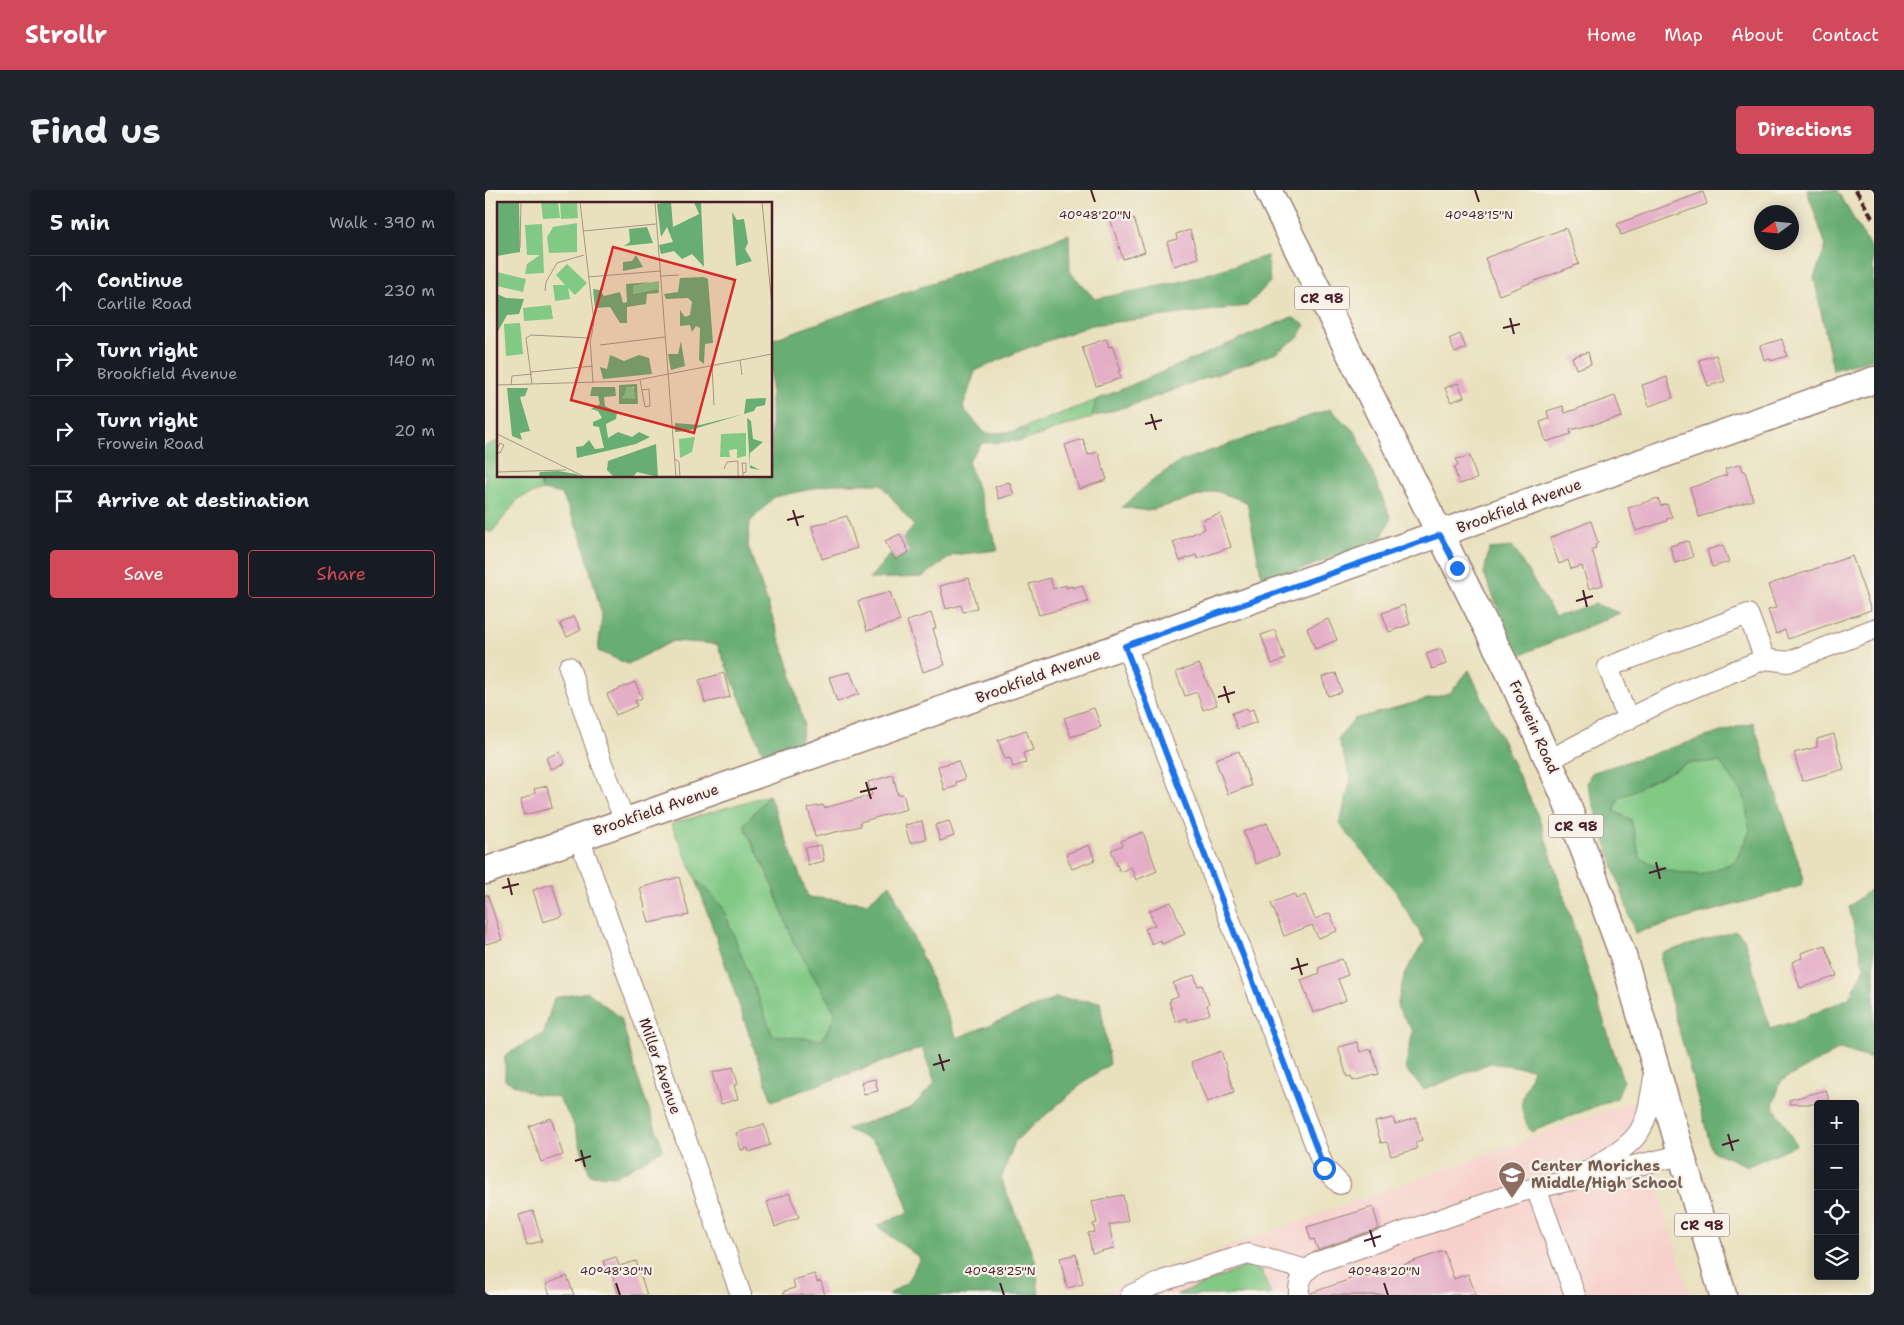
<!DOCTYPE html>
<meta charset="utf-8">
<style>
:root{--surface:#171b24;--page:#20242c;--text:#f1f3f6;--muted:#9ea1a6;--line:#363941;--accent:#d1495b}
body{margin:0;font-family:"Shantell Sans",sans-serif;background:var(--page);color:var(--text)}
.controls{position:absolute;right:15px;bottom:15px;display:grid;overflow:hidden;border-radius:5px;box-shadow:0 2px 12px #0003}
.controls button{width:45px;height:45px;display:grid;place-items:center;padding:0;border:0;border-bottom:1px solid var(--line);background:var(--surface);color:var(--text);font:25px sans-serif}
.compass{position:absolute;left:1269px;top:15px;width:45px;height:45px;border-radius:50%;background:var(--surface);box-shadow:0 2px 12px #0003;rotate:255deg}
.stop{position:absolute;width:15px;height:15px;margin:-11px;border:4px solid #1a73e8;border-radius:50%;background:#fff}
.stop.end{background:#1a73e8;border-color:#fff;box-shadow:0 1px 5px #0008}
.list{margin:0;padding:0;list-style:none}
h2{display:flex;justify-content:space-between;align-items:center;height:65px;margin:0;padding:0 20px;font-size:21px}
h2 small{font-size:16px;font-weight:400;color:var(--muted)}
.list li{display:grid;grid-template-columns:32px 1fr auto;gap:15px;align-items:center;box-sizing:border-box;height:70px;padding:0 20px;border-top:1px solid var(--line)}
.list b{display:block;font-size:19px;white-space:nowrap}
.list p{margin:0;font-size:16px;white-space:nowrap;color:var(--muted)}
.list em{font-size:16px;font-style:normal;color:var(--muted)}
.actions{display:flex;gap:10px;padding:15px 20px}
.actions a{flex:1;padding:11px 0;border:1px solid var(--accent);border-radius:5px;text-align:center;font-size:18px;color:var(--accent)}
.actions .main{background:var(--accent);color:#fff}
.icon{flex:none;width:28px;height:28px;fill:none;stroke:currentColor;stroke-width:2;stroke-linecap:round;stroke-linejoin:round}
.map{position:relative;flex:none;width:1389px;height:1105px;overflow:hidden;border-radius:5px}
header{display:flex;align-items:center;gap:30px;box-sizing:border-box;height:70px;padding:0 25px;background:var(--accent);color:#fff}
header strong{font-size:24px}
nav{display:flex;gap:28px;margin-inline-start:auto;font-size:18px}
.intro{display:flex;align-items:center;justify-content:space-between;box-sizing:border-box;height:120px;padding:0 30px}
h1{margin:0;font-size:35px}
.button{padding:12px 22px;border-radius:5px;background:var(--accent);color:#fff;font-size:18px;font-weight:700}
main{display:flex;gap:30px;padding:0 30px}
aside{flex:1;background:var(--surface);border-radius:5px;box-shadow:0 2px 12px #0003}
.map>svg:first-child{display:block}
</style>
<header>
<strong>Strollr</strong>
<nav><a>Home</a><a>Map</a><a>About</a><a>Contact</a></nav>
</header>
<div class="intro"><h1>Find us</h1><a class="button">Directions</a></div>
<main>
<aside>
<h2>5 min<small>Walk · 390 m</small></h2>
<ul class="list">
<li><svg class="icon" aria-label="ahead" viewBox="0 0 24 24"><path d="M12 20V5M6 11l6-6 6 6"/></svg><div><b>Continue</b><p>Carlile Road</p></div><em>230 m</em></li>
<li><svg class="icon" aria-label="right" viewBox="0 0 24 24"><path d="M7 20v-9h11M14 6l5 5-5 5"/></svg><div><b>Turn right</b><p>Brookfield Avenue</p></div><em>140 m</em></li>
<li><svg class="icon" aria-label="right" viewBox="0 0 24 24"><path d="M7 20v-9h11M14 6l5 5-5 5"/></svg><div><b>Turn right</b><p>Frowein Road</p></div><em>20 m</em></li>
<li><svg class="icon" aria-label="arrive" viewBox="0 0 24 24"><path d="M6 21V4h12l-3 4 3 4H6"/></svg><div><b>Arrive at destination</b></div></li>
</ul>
<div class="actions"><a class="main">Save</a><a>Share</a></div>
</aside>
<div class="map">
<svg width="1389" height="1105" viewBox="0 0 1389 1105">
<rect width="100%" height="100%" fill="#f7f3e8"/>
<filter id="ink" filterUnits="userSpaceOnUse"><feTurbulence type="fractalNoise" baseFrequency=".02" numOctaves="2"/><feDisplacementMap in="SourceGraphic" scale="10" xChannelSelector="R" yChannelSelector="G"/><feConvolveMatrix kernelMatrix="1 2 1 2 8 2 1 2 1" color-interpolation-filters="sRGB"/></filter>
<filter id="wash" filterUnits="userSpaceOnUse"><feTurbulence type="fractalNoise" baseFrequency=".0096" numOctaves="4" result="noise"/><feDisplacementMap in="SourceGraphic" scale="20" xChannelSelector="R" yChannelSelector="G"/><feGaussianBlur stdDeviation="1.12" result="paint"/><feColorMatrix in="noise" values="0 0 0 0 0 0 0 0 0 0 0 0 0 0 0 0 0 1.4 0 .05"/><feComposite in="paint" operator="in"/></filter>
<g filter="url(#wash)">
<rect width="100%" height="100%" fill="#e9e1be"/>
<polygon fill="#f7d0cc" points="1146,912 1205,1105 610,1105"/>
<g fill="#81c985" stroke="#667458">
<polygon points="611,210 607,227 537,251 542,240 530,241"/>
<polygon points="14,251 14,286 53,286 58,300 34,308 7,342 0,341 0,256"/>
<polygon points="1235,572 1259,605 1265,641 1250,672 1216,685 1183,681 1155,668 1146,630 1129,621 1134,607 1203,573"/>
<polygon points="284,605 259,635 285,689 308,751 351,824 337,851 288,846 237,716 211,689 186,634"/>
<polygon points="765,1075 777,1082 786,1105 691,1105"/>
</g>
<g fill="#68ad72" stroke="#59664e" fill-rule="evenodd">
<polygon points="1322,0 1352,0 1388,62 1389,168 1348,180 1329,87 1341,56"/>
<polygon points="584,44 585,82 610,109 694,92 782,66 785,92 762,116 607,135 537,160 490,181 478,218 501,244 543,240 537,251 497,253 483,271 513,360 468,365 437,387 384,389 429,336 396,294 349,294 289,307 265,332 263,356 304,476 319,534 315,551 278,563 232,454 188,451 143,474 113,461 117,426 98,352 77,304 58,300 53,286 286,286 286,150"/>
<polygon points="807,127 820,135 815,146 791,163 650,214 607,227 611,210"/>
<polygon points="845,219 871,243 906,329 896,348 778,395 762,312 731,301 663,321 637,317 669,289 696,271"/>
<polygon points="1028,357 1070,426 1110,414 1135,423 1033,466 999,384 1004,359"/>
<path d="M984 480 1054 628 1138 891 1132 908 1046 942C1029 912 1039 908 1048 879L1005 873 939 900 920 879 928 841 912 817 920 782 940 751 910 701 855 634 866 588 853 549 869 529 965 503Z"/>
<path d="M1268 532 1319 689 1315 696 1150 743 1102 594 1106 583ZM1235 572 1259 605 1265 641 1250 672 1216 685 1183 681 1155 668 1146 630 1129 621 1134 608 1203 573Z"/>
<polygon points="284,605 323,707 382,713 405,694 472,848 571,808 615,812 625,874 603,889 530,951 516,989 550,1069 554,1105 403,1105 422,1092 435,1068 392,1036 424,1022 408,977 387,951 361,939 426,918 450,893 437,858 287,911 211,689 237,716 288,845 337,850 351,824 308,751 285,689 259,635"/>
<polygon points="1389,696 1389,889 1387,869 1355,859 1296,891 1288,915 1311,955 1263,976 1227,961 1175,770 1177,763 1251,741 1259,748 1285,839 1314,830 1364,808 1379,778 1364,717"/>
<polygon points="103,802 136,828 151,883 178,959 132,986 105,985 87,930 72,907 47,903 20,890 20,865 59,843 69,808"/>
</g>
<g id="blocks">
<g fill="#e4aec7">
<polygon points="1218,2 1222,14 1136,45 1132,34"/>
<polygon points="639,23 642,30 649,28 660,62 638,69 625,28"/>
<polygon points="1081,38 1094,74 1014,105 1000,68"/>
<polygon points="705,40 713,68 689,76 682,52 692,49 691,44"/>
<polygon points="975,144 981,158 970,163 964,149"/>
<polygon points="621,149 624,157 627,156 636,180 633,181 636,188 611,196 597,157"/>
<polygon points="1297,149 1302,166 1286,171 1286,169 1279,170 1275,156"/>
<polygon points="1103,162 1106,174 1091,179 1087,167"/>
<polygon points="1231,165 1240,191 1223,196 1214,170"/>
<polygon points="1182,187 1188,208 1164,216 1157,195"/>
<polygon points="973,193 979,207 966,212 960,198"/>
<polygon points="1130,206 1137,227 1085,240 1086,244 1061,252 1055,232 1064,229 1062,221 1078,216 1080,223"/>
<polygon points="598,249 603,265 613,262 622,290 594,299 580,255"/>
<polygon points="985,266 992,289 974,294 969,277 973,276 971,269"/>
<polygon points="1256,274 1258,281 1260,281 1268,310 1214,327 1205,298 1242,285 1240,279"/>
<polygon points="524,292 529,304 514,309 510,297"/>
<polygon points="1173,308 1176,316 1182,314 1187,327 1181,329 1182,331 1151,341 1143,318"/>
<polygon points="735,324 746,357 712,369 711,365 695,371 688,352 720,339 717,330"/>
<polygon points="362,326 372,358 337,369 327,336"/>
<polygon points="1106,331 1113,353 1110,355 1111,358 1107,360 1118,395 1104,399 1097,376 1086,379 1083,370 1074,374 1065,348"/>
<polygon points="415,344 424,362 410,370 400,351"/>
<polygon points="1203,351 1208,367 1190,373 1185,356"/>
<polygon points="1238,355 1244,372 1227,377 1222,360"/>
<polygon points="1367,366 1386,420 1303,449 1300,440 1291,444 1283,420 1291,418 1283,395"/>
<polygon points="484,388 492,418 478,422 476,415 461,419 455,396"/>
<polygon points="565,388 568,399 581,395 581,398 587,396 587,398 597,395 603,412 554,425 544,394"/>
<polygon points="405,402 415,431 382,441 373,411"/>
<polygon points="919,415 925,434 904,442 897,423"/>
<polygon points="446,423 451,438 448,439 460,475 438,482 422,431"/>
<polygon points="89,426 96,440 82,447 75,434"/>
<polygon points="843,429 852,450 830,459 822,438"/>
<polygon points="790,440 800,469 787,474 776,445"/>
<polygon points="956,459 961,474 947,479 941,464"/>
<polygon points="714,474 732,515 718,520 712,502 700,506 691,482"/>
<polygon points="365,482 374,504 352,512 344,487"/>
<polygon points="239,483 245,507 220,513 214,490"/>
<polygon points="851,483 857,502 843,506 837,487"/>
<polygon points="150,492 157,508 150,511 152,516 131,525 122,504"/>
<polygon points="609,518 616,537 586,547 579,528"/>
<polygon points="762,518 763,521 768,519 772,532 752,539 747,523"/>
<polygon points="541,540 548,560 538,563 541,573 528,577 525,568 520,569 513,550"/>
<polygon points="1349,544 1359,579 1317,591 1309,563 1332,557 1332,549"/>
<polygon points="754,561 766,596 743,604 730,569"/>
<polygon points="75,562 80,573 66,579 61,568"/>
<polygon points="473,571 480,589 471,592 472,596 459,600 453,576"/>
<polygon points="408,585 413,605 418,604 422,619 375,632 376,636 330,647 323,618 338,615 339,618 387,605 383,592"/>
<polygon points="62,596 67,618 39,625 36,610 50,603 49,599"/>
<polygon points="437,631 441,649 425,653 420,635"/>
<polygon points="464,631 469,646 455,651 450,635"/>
<polygon points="782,633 794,665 771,674 758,642"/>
<polygon points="658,642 672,681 651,690 646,677 635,682 626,660 638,655 636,651"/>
<polygon points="336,655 339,671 323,675 320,658"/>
<polygon points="604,655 610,670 587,679 581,664"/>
<polygon points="194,687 204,725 164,733 155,698"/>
<polygon points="67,694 77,726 58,732 48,700"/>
<polygon points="809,704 811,709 820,705 830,729 845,723 852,741 833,748 827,735 799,746 786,713"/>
<polygon points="0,705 3,705 17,750 0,754"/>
<polygon points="686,712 700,744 677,754 675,750 667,754 660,739 670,735 664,721"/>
<polygon points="1340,755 1352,786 1315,798 1307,772 1317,768 1316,763"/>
<polygon points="857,769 863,785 853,789 861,810 828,823 816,790 835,783 833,778"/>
<polygon points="709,785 713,796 717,795 724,814 722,815 725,824 703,832 702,828 691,832 684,812 686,811 685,809 693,806 688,793"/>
<polygon points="872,852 875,862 886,859 894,884 868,891 866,886 862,887 853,857"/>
<polygon points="736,861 749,902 722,912 706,872"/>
<polygon points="248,877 253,894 249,895 253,909 236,914 227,883"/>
<polygon points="390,889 393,901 379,904 376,892"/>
<polygon points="1341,900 1345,914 1305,914 1304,910"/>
<polygon points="66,928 78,965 56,972 44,936"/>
<polygon points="908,928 910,934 931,928 937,950 930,952 932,959 906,966 902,952 896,953 890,932"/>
<polygon points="279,934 285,955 264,962 263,958 256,960 251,943"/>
<polygon points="304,1003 314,1027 290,1037 282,1012"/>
<polygon points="638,1005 643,1031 624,1035 629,1058 607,1063 603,1043 610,1042 608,1034 612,1033 607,1011"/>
<polygon points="888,1017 894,1038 833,1060 829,1049 826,1050 822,1037"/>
<polygon points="48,1021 57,1051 42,1055 34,1025"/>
<polygon points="959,1061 969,1089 983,1084 991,1105 827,1105 826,1103 880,1084 881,1087"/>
<polygon points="591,1064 598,1094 582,1098 575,1068"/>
<polygon points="131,1067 134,1076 151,1071 162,1105 134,1105 127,1084 122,1085 118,1071"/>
<polygon points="330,1084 332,1092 336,1091 340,1105 299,1105 299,1101 310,1098 308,1090"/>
<polygon points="82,1086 89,1105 65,1105 61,1094"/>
</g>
</g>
</g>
<g filter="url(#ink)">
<use href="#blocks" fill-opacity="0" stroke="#9a8074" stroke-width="1"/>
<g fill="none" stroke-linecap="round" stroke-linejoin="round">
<g stroke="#9a8074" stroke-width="22">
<g id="minor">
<polyline points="641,456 839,978 855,994"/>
<polyline points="1280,469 1303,472 1389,439"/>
<polyline points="84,477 117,574 140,631"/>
<path d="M1064 570C1108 547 1152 523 1198 502 1225 490 1253 480 1280 469L1263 424 1123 477 1143 530"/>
<polyline points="94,647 256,1105"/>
<path d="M1103 981C1159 947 1160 945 1170 881"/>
<polyline points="1051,998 1090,1105"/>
<polyline points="646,1105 680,1090 763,1064 822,1080"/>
<path d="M814 1105C813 1089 820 1080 833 1072L1034 1002 1197 965"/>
</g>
</g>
<g stroke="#9a8074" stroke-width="29">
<g id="major">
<polyline points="783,0 1023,480 1078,603 1138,766 1238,1105"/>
<polyline points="0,681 1389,190"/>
</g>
</g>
<use href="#minor" stroke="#fff" stroke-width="20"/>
<use href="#major" stroke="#fff" stroke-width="26"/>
<polyline stroke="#4a1f2b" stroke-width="4" stroke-dasharray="8 4" stroke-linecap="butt" points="1371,0 1389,31"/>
</g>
</g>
<g fill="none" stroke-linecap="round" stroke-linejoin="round" filter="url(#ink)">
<polyline stroke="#1a73e8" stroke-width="6" points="839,978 640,456 955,345 972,378"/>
</g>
<path fill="none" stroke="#4a1f2b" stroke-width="2" d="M606 0 610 12M990 0 994 12M1025 128 1029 144M1018 138 1035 134M666 224 671 240M660 234 677 230M308 320 313 336M302 330 319 326M1098 400 1102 417M1091 411 1108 406M739 496 744 513M733 507 750 502M381 592 386 609M375 602 392 598M1171 672 1175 689M1164 683 1181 678M23 688 27 705M17 698 34 694M812 768 817 785M806 779 823 774M454 864 459 881M448 875 465 870M1243 944 1248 961M1237 955 1254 950M96 960 100 977M90 971 106 966M885 1040 890 1057M879 1051 896 1046M131 1093 135 1105M515 1093 519 1105M899 1093 903 1105"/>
<defs>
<g id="school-pin" transform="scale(1.4375)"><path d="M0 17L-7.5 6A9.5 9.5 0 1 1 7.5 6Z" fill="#8d6e63" stroke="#f7f3e8"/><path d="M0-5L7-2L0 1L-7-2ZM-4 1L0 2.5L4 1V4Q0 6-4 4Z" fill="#fff"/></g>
</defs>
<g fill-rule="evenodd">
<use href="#school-pin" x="1027" y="985"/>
</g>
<g text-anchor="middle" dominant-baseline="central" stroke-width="4.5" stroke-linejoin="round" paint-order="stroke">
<g fill="#f7f3e8" stroke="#7e5f64" stroke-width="1">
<rect x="809.5" y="96.5" width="55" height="23" rx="4"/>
<rect x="1063.5" y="624.5" width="55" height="23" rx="4"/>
<rect x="1189.5" y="1023.5" width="55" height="23" rx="4"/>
</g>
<g font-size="14" font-weight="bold" fill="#4a1f2b">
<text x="837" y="108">CR 98</text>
<text x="1091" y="636">CR 98</text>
<text x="1217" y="1035">CR 98</text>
</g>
<g font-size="15" fill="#4a1f2b" stroke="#f7f3e8">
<text transform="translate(1034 316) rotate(-20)">Brookfield Avenue</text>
<text transform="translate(553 486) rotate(-20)">Brookfield Avenue</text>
<text transform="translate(1049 537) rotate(66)">Frowein Road</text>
<text transform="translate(171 620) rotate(-19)">Brookfield Avenue</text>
<text transform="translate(175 876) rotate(71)">Miller Avenue</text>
</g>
<g font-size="15" font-weight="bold" fill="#785e54" stroke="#f7f3e8" text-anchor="start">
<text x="1046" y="976">Center Moriches<tspan x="1046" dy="17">Middle/High School</tspan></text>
</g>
</g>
<g transform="translate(12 12)">
<rect width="275" height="275" fill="#e9e1be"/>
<path d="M44 0H61L63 16 46 17ZM63 0H80L81 16 64 17ZM80 21V50L52 51 50 35 56 25ZM45 22 47 71 28 72 30 62 43 53H30L28 23ZM70 62 90 81 78 93 71 86 73 97 58 99 56 83H68L59 73ZM0 70 29 77 26 90 0 84ZM162 79V91L160 87 136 92 134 90 136 84ZM54 103 56 117 27 119 26 106ZM23 121 26 152 9 154 7 122ZM126 192a7 7 0 1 1 14 0a7 7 0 1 1-14 0ZM249 231V254L240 256V247L232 248 233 255H223L224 232ZM198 235 195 250 183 256 182 237Z" fill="#81c985"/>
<path d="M0 0H22L23 50 0 54ZM174 0 176 25 202 12 197 0H204L207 65 195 52 185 57 177 49 164 52 162 43 176 40 170 25 164 35 160 2ZM235 10 240 18 247 17 251 41 248 47 255 59 239 64ZM150 25 156 41 127 44 133 40 132 27ZM139 53 146 65 126 69V60L135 59ZM207 75 211 77 216 141 208 142 207 162 202 158 203 126 199 124 195 130 193 123 183 124V108L188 115 193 113 195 100 191 96 169 97 167 92 181 90 183 76ZM155 80 136 84V92L160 87 162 91 150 92 149 102 130 105V121H123L113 105 98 106 96 87 103 88 107 94 123 90 126 101 130 100 129 82ZM0 92 9 96 27 97 22 112 10 113 0 131ZM184 139 188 164 174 168 171 152H181ZM113 153 127 159 142 153 152 156 155 172 106 177 103 165 110 167ZM140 182 141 202H122V183ZM130 185H137L138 197 126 196ZM95 185H118L119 194 107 195 108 204 120 210 119 217 109 222 111 236 121 230 135 235 142 230 153 235 139 242 80 256 79 245 86 244 92 238 98 247 107 246 102 225 96 224V220L105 216 101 209 94 207 103 202 101 194H93ZM10 186H31L28 194 23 195 33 229 23 231 25 238 15 234ZM269 196 268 203 259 205 257 209 190 229 178 230V221L203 223 247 212 249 197ZM250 216 254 219 256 237 266 240 253 251V263L263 268 253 266ZM159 242 161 275 140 270 136 275H117L110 268 111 259ZM61 269 79 272 85 275 42 274 43 270Z" fill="#68ad72" fill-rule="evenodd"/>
<path fill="none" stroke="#a99383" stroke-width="1" d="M83 0 97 120 94 136M158 0 179 275M265 0 275 104M86 29 159 22M23 46 24 0M164 74 182 73M91 75 163 69M48 89 49 80 60 61 87 53M103 143 168 135M243 158 245 173M215 164 217 203M34 170 96 164M143 178 148 205 153 204 152 187 145 188M35 182 29 136 34 133 93 136 96 181M0 183 135 179 275 152M14 183 15 174 35 172M0 232 88 275M0 247 3 241 7 243 3 251 0 250M178 257 182 260 183 275M227 267 230 260 241 259V275M0 270 69 268M246 271 249 270V261H245L246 271V275"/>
<path fill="#d62828" fill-opacity="0.15" stroke="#d62828" stroke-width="2.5" d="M116 45 238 78 197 231 74 198Z"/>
<rect width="275" height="275" fill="none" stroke="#4a1f2b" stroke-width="2.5"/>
</g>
<g font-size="12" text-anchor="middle" fill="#4a1f2b" stroke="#f7f3e8" stroke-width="4.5" stroke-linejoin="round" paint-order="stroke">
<text x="610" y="29">40°48'20"N</text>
<text x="994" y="29">40°48'15"N</text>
<text x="131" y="1085">40°48'30"N</text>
<text x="515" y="1085">40°48'25"N</text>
<text x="899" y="1085">40°48'20"N</text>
</g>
</svg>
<div class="controls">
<button>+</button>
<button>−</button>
<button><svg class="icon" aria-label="locate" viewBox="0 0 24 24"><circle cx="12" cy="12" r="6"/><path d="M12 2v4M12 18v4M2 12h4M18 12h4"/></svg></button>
<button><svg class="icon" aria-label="layers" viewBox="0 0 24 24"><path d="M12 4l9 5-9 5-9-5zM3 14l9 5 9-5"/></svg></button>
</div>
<svg class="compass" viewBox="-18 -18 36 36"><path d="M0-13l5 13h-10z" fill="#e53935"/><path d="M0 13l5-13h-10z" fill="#9ea1a6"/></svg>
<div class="stop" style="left:839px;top:978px"></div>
<div class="stop end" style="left:972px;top:378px"></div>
</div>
</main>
